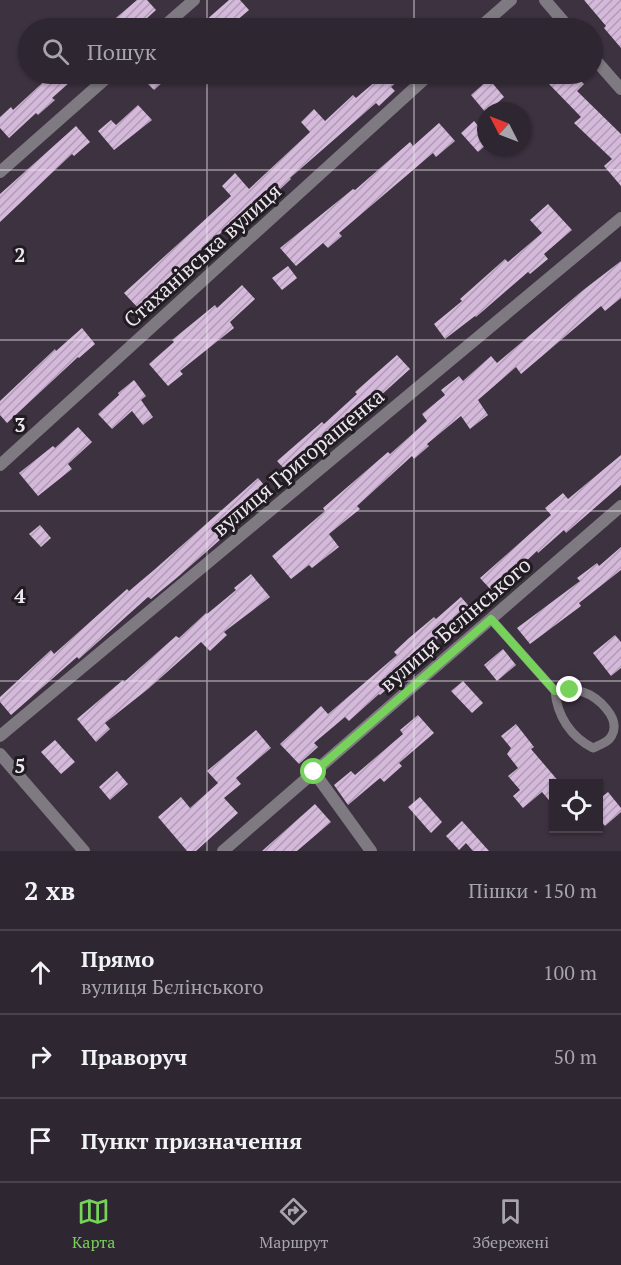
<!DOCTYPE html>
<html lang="uk">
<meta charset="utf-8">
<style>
:root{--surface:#2e2630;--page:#3a323c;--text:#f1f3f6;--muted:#a7a5ab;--line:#49434c;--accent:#76d25a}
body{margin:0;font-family:"PT Serif",serif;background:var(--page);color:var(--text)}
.controls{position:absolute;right:18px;bottom:18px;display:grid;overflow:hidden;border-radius:0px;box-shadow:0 2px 4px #0004}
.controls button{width:54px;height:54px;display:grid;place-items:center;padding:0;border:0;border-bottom:2px solid var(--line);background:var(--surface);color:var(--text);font:30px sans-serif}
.compass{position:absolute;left:477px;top:102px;width:54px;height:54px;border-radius:50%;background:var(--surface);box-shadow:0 2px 4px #0004;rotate:312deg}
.stop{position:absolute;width:18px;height:18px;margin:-14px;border:4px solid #76d25a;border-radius:50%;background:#fff}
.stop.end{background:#76d25a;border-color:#fff;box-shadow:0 2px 6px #0008}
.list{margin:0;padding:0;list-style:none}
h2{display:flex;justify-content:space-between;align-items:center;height:78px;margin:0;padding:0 24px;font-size:26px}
h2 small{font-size:20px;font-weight:400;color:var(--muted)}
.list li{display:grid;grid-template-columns:39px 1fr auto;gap:18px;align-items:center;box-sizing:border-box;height:84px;padding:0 24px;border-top:2px solid var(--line)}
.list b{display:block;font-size:22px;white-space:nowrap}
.list p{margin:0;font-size:20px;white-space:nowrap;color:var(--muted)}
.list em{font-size:20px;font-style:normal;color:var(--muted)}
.icon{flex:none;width:33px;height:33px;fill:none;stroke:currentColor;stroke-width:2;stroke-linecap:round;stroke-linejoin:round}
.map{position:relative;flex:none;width:621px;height:851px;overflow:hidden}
.search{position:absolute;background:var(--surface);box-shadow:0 2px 4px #0004;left:18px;right:18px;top:18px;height:66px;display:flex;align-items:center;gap:15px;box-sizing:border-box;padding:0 21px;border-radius:33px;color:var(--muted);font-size:22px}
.sheet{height:330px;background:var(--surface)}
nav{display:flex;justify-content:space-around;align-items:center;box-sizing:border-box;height:84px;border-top:2px solid var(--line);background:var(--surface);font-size:16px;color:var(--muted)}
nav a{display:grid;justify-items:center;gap:3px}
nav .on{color:var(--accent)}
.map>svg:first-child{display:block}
</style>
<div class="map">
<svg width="621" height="851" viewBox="0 0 621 851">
<defs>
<pattern id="building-hatch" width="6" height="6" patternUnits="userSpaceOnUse" patternTransform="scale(1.5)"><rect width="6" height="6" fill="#d4b9db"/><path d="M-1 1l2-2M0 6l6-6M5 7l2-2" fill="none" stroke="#b19cb6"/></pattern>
</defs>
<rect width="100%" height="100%" fill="#3d3240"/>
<g fill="url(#building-hatch)">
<polygon points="137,0 147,0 156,10 136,28 104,28"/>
<polygon points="229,0 240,0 249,10 228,28 197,28"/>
<polygon points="584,0 621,0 621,48 604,28 606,26"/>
<polygon points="52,74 79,74 52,98 55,100 38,115 36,113 9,138 0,128 0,117 11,107 13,110"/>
<polygon points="138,74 172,74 154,90"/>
<polygon points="384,74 406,74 391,87 395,91 379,106 376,103 290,178 291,179 275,194 271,190 194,256 138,308 124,293 231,196 222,186 235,173 249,189 310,132 301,122 314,109 325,121 353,95 356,98"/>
<polygon points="560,74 574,74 584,84 577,91 621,134 621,186 604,166 612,159 574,123 581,117 549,84"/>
<polygon points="489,79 504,97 486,113 471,95"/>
<polygon points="138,105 152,120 114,150 98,131 111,120 116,125"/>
<polygon points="474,121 486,135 486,145 478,152 461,133"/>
<polygon points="439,123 455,141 436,157 433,153 379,199 339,233 342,236 328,248 323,243 296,266 280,248 353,189 355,190 410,142 413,146"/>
<polygon points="76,126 90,142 74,156 72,154 0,222 0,194"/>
<polygon points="548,204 572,230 544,254 548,259 530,274 528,272 476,317 475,316 445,339 434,324 462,301 460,299 505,259 508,262 542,233 530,220"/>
<polygon points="621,261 621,298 605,311 601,306 521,374 516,367 478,400 488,415 470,429 461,416 427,444 429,446 414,459 412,456 357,506 360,509 329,534 339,547 312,568 309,565 291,579 272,556 325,511 323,508 388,452 390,454 427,421 422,414 445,395 441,390 459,376 463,381 491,356 497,363 582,291"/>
<polygon points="288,266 297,278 282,290 272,278"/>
<polygon points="242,285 255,299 230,322 234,328 180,371 183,374 168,386 149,364 174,342 172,340 215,305 217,308"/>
<polygon points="82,328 95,344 79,358 78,357 7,423 0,415 0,401 55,349 56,351"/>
<polygon points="397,355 410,369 359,415 362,418 346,433 343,429 290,475 277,461 322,422 324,424 357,394 355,392"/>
<polygon points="134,380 146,396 141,400 153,417 143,425 132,411 112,429 98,414 119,395 118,393"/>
<polygon points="78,427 92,442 68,464 72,469 38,496 19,473 53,446 55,448"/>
<polygon points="621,455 621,485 566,533 564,530 538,553 537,551 493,592 480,578 551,515 545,508 563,493 568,499"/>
<polygon points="258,478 272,494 179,576 151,599 148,597 79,659 77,657 11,715 0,702 0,697 51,650 54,654 127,589 129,591 154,570"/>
<polygon points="40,525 51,538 41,547 29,534"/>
<polygon points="621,547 621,570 579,603 581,606 530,644 517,628 580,581 577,578 597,563 599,566"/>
<polygon points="251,574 270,597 224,632 227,635 210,651 201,642 148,689 105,723 110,729 96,742 77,719 123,680 124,682 176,636 179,638 206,613 207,614 236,590 234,588"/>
<polygon points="461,597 474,612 459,624 457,622 431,644 392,679 395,682 380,695 379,694 349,721 345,717 314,743 318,747 299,764 280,744 321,706 328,714 397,655 394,652 409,638 434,617 436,619"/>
<polygon points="615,635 621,642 621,668 611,676 593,653"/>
<polygon points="503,649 516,665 497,681 484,665"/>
<polygon points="463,681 483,703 472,713 451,691"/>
<polygon points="418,715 434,733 399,763 402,766 384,782 380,778 348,805 334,785 351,771 355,775 403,734 400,730"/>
<polygon points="516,724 534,747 531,749 560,783 554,783 554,806 542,792 523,808 513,796 520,790 508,776 518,768 507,754 511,748 501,736"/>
<polygon points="256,730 271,748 236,778 241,784 224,798 238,813 196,851 187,851 158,817 181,797 190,808 218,783 207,771"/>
<polygon points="55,740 75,762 61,774 41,752"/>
<polygon points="117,771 128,784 110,800 99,787"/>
<polygon points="608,792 621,808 621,812 605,826 598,818 598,800"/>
<polygon points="420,797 442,822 431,833 408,807"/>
<polygon points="315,804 331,822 297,851 262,851"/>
<polygon points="462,821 489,851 473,851 466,843 459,850 446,836"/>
</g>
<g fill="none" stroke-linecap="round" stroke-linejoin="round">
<path stroke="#7f7a81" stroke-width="9" d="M491 619 555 691C557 716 571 737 593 748 600 745 609 742 612 735 621 718 598 697 583 692 574 689 564 690 555 691"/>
<g stroke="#7f7a81" stroke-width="12">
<polyline points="545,0 569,28"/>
<polyline points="162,28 194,0"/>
<polyline points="479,28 511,0"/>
<polyline points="592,56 621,89"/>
<polyline points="0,172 111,74"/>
<polyline points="0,465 430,74"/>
<polyline points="0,736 621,218"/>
<polyline points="0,754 84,851"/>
<polyline points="314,772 371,851"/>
<polyline points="223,851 621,506"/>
</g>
</g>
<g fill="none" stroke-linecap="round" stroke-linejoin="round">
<polyline stroke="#76d25a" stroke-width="8" points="314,772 491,619 555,691 570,690"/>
</g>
<path fill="none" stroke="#eee7f0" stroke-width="1.5" stroke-opacity="0.55" d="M207 0V28M414 0V28M207 74V851M414 74V851M0 170H621M0 340H621M0 511H621M0 681H621"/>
<g text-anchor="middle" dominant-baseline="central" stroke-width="6" stroke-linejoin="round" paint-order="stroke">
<g font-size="21" fill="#eee7f0" stroke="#211c22">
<text transform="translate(202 255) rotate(-42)">Стаханівська вулиця</text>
<text transform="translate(298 462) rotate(-40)">вулиця Григоращенка</text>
<text transform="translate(455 624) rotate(-41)">вулиця Бєлінського</text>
</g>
</g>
<g font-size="20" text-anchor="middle" font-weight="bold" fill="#eee7f0" stroke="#211c22" stroke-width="6" stroke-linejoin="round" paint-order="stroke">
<text x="20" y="262">2</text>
<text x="20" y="432">3</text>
<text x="20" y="603">4</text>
<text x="20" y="773">5</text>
</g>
</svg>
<div class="controls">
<button><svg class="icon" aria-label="locate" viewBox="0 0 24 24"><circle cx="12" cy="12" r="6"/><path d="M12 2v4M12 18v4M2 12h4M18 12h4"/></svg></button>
</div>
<svg class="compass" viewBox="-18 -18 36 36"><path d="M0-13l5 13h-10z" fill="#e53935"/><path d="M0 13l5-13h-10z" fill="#a7a5ab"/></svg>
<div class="stop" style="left:314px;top:772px"></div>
<div class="stop end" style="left:570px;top:690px"></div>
<div class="search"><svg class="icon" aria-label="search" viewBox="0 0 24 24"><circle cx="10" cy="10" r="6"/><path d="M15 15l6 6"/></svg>Пошук</div>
</div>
<section class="sheet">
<h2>2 хв<small>Пішки · 150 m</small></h2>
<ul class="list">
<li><svg class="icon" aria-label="ahead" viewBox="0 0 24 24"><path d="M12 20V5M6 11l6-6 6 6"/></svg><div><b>Прямо</b><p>вулиця Бєлінського</p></div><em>100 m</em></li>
<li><svg class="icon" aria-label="right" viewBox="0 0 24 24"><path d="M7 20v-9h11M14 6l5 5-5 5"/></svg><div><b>Праворуч</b></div><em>50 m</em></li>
<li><svg class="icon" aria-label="arrive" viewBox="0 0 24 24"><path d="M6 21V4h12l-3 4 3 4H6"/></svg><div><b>Пункт призначення</b></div></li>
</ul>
</section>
<nav>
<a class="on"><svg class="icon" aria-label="map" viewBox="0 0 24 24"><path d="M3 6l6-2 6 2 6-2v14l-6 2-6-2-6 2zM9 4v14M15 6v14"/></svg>Карта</a>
<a><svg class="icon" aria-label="directions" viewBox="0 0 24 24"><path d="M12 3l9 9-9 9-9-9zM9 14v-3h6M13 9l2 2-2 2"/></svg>Маршрут</a>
<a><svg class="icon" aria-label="saved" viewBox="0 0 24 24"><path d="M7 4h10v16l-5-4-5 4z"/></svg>Збережені</a>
</nav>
